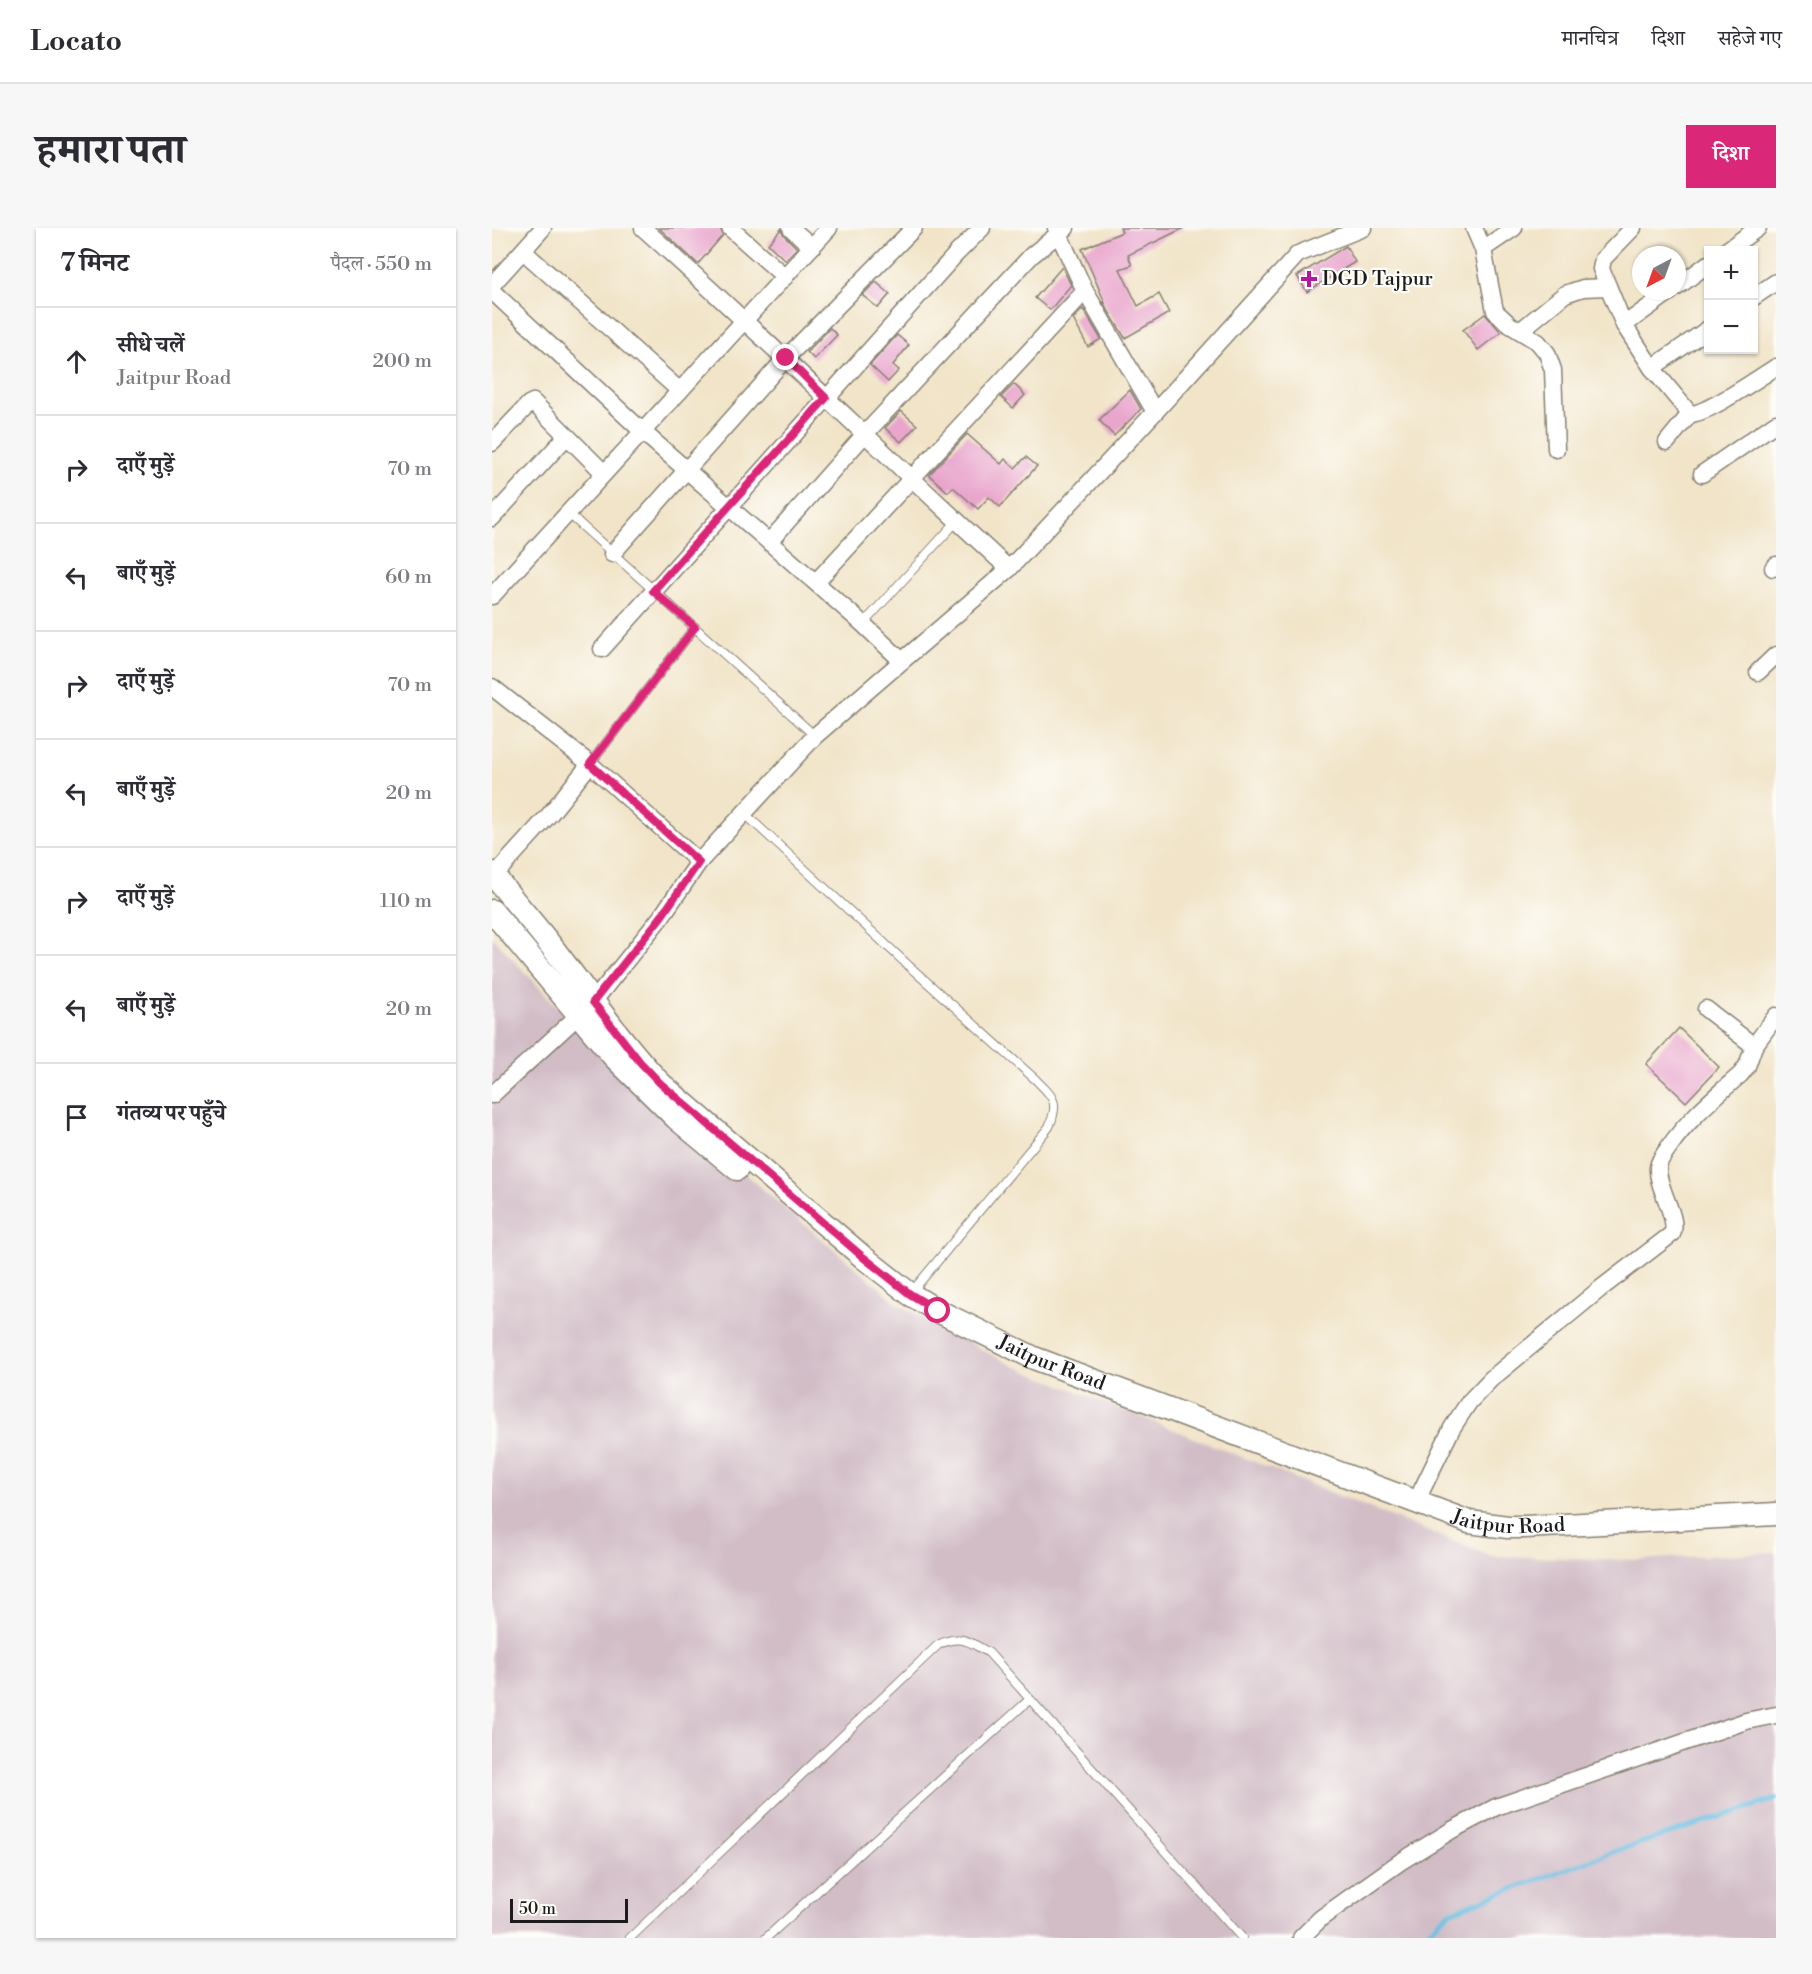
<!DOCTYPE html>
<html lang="hi">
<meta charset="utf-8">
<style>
:root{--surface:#fff;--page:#f7f7f7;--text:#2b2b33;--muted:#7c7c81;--line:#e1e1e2;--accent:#db2777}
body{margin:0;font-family:"Libre Bodoni","Noto Serif Devanagari",serif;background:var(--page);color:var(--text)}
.controls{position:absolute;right:18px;top:18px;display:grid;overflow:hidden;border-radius:0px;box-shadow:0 2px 4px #0004}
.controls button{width:54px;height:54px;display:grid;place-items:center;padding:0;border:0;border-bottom:2px solid var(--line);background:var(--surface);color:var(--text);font:30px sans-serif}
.compass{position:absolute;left:1140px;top:18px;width:54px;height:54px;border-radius:50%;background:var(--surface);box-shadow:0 2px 4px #0004;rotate:221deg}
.scale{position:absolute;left:18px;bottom:15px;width:118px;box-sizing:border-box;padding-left:6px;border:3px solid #1c1c1c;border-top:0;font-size:16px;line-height:21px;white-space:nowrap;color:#1c1c1c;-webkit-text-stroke:4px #fdfcf7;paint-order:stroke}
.stop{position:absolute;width:18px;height:18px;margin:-14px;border:4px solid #db2777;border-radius:50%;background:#fff}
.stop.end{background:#db2777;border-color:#fff;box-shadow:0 2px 6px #0008}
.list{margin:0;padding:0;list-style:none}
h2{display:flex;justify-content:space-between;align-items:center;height:78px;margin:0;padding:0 24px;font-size:26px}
h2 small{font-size:20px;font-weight:400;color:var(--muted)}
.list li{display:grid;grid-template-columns:39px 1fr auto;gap:18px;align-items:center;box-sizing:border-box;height:108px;padding:0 24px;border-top:2px solid var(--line)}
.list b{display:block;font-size:22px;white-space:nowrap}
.list p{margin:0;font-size:20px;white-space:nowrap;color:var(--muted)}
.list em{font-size:20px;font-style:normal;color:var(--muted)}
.icon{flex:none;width:33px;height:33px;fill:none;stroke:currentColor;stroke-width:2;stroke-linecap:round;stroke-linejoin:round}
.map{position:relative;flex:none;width:1284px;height:1710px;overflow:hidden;border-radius:0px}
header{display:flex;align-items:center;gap:36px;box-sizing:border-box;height:84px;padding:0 30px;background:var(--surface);border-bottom:2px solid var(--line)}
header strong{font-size:28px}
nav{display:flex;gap:33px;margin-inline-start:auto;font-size:21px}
.intro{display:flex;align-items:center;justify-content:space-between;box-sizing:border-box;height:144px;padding:0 36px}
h1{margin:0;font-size:42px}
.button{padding:15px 27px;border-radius:0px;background:var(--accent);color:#fff;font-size:21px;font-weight:700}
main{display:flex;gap:36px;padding:0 36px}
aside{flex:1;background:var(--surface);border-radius:0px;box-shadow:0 2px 4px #0004}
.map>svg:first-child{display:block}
</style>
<header>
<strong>Locato</strong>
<nav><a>मानचित्र</a><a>दिशा</a><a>सहेजे गए</a></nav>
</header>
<div class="intro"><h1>हमारा पता</h1><a class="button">दिशा</a></div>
<main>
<aside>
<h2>7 मिनट<small>पैदल · 550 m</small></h2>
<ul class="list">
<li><svg class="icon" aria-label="ahead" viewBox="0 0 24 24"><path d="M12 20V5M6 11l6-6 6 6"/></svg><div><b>सीधे चलें</b><p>Jaitpur Road</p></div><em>200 m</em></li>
<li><svg class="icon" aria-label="right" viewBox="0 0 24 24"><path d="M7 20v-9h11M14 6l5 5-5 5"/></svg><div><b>दाएँ मुड़ें</b></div><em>70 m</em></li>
<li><svg class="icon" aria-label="left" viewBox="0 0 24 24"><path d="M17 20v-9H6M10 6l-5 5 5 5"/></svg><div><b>बाएँ मुड़ें</b></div><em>60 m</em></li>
<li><svg class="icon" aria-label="right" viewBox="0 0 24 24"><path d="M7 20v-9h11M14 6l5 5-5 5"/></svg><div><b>दाएँ मुड़ें</b></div><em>70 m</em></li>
<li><svg class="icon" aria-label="left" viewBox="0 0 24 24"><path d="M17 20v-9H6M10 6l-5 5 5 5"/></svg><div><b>बाएँ मुड़ें</b></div><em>20 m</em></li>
<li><svg class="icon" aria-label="right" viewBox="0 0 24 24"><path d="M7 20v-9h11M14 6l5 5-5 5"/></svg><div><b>दाएँ मुड़ें</b></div><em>110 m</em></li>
<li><svg class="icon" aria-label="left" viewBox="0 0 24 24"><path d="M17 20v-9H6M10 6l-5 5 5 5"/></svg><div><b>बाएँ मुड़ें</b></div><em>20 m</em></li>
<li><svg class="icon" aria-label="arrive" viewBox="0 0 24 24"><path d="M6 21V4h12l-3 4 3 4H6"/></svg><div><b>गंतव्य पर पहुँचे</b></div></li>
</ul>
</aside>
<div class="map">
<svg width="1284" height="1710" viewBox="0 0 1284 1710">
<rect width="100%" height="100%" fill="#fdfcf7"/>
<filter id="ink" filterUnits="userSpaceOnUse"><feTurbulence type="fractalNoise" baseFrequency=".0167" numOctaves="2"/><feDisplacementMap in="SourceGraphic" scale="12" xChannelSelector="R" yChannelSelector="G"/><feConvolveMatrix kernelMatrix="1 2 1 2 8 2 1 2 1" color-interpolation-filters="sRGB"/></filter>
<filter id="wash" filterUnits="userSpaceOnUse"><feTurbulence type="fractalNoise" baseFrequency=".008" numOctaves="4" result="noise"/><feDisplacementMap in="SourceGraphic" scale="24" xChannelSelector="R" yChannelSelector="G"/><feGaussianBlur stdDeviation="1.35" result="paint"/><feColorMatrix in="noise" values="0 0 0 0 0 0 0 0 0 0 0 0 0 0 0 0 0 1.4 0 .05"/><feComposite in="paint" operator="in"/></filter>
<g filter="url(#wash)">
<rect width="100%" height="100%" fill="#f1e4c8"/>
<polygon fill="#d2bdc7" points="0,709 107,823 408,1077 519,1137 998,1328 1143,1332 1284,1324 1284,1710 0,1710"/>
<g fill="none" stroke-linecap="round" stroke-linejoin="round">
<polyline stroke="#66c0e3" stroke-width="4.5" points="927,1710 958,1684 1118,1625 1284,1571"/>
</g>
<g id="blocks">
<g fill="#e9a6cd">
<polygon points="167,0 228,0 231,7 206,36"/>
<polygon points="628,0 692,0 636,27 640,37 628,41 646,78 667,66 677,85 633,110 611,74 613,75 590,21 630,4"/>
<polygon points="289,1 292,7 305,20 293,32 276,16"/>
<polygon points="854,18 863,34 815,64 805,48"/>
<polygon points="570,39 579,57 558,82 543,70"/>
<polygon points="384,54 398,66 386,80 370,67"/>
<polygon points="591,81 609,111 596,119 581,91"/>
<polygon points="993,86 1009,104 986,122 971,102"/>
<polygon points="338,100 345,107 322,131 315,124"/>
<polygon points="405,107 417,117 401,137 407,142 396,154 378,137"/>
<polygon points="522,156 533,167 521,180 509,169"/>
<polygon points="638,162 649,181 622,208 607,192"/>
<polygon points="409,183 425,197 409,214 393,200"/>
<polygon points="475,206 509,236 513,231 523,240 534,229 545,238 508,279 497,269 486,281 461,259 456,264 437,247"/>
<polygon points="1187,800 1227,839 1194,874 1154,836"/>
</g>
</g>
</g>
<g filter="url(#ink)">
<use href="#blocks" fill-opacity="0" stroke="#868072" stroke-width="1.5"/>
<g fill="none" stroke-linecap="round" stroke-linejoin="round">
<g stroke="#868072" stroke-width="10">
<g id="lane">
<polyline points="76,285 323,508"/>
<polyline points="371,396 465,293"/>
<polyline points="98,536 203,399"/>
<path d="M252 585 418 739 543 851C561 869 568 873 557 899L418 1066"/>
<path d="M138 1710 446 1417C467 1406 478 1413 497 1425L750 1710"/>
<polyline points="274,1710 537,1472"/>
</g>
</g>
<g stroke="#868072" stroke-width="19">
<g id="street">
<path d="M151 0C275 111 394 228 517 341"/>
<polyline points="238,0 293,49"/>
<polyline points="299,0 320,19"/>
<polyline points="564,0 593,63 663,184"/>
<polyline points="982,0 991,21 1003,83 1018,97 1046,114 1055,125 1061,142 1064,221"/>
<path d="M1141 0 1111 31 1109 41 1132 97 1160 140 1198 186C1216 186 1268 149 1284 139"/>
<polyline points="991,21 1022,0"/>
<polyline points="1235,22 1266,0"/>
<polyline points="31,23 188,163"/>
<polyline points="0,57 51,0"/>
<polyline points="1185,59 1216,36"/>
<polyline points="0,63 151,204 371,396 410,433"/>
<polyline points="1262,69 1284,54"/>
<polyline points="1132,97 1179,63"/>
<polyline points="1028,103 1073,66 1091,60 1116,59"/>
<polyline points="1160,140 1216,101"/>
<polyline points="1175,214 1198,186"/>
<polyline points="0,215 37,176 41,174 112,245"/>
<polyline points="1210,246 1284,195"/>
<polyline points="0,290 74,209"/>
<polyline points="277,314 372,207 540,27 574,0"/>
<polyline points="120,326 294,130 422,0"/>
<polyline points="1281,340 1284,337"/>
<polyline points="324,354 593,63"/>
<polyline points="0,368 337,0"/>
<polyline points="110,421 465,25 490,0"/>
<polyline points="1266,444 1284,427"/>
<polyline points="0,459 98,536 207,634"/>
<polyline points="2,648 58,586 98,536"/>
<polyline points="1214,781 1262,818"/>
<polyline points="0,867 101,774 169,689 207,634 323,508 517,341 663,184 806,26 871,0"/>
<path d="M924 1274 960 1200 977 1174 999 1151 1108 1061 1180 1006C1188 991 1164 959 1166 939 1167 932 1173 925 1177 919 1197 890 1223 869 1249 846L1255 838 1262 818 1284 788"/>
<polyline points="809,1710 829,1690 908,1634 960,1602 1004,1579 1254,1493 1284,1487"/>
</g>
</g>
<g stroke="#868072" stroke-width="25">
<g id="secondary">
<path id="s1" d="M0 645C23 675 48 702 70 732 102 774 132 817 168 855L371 1029 418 1066 446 1083 542 1130 977 1294 1016 1299H1033L1284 1286"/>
<polyline points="0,683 122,829 184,890 245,941"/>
</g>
</g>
<use href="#lane" stroke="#fff" stroke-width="8"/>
<use href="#street" stroke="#fff" stroke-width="16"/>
<use href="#secondary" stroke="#fff" stroke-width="22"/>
</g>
</g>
<g fill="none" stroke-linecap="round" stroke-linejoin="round" filter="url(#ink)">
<polyline stroke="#db2777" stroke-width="8" points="294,130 334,170 161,363 203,399 98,536 207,634 169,689 101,774 148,834 168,855 371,1029 418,1066 446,1083"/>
</g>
<path fill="#b5179e" stroke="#fdfcf7" stroke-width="2" d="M814 42h6v6h6v6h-6v6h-6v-6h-6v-6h6z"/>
<g text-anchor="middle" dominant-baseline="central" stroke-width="4.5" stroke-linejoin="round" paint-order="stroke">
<g font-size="20" fill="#1c1c1c" stroke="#fdfcf7" text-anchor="start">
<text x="830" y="51">DGD Tajpur</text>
</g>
<g font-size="20" fill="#1c1c1c" stroke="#fdfcf7">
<text stroke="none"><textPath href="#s1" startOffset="754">Jaitpur Road</textPath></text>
<text stroke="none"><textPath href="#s1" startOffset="1240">Jaitpur Road</textPath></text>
</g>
</g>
</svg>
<div class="controls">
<button>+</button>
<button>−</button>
</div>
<svg class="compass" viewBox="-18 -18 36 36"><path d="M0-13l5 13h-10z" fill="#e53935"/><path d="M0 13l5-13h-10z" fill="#7c7c81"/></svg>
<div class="scale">50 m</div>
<div class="stop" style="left:446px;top:1083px"></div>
<div class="stop end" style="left:294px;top:130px"></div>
</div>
</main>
